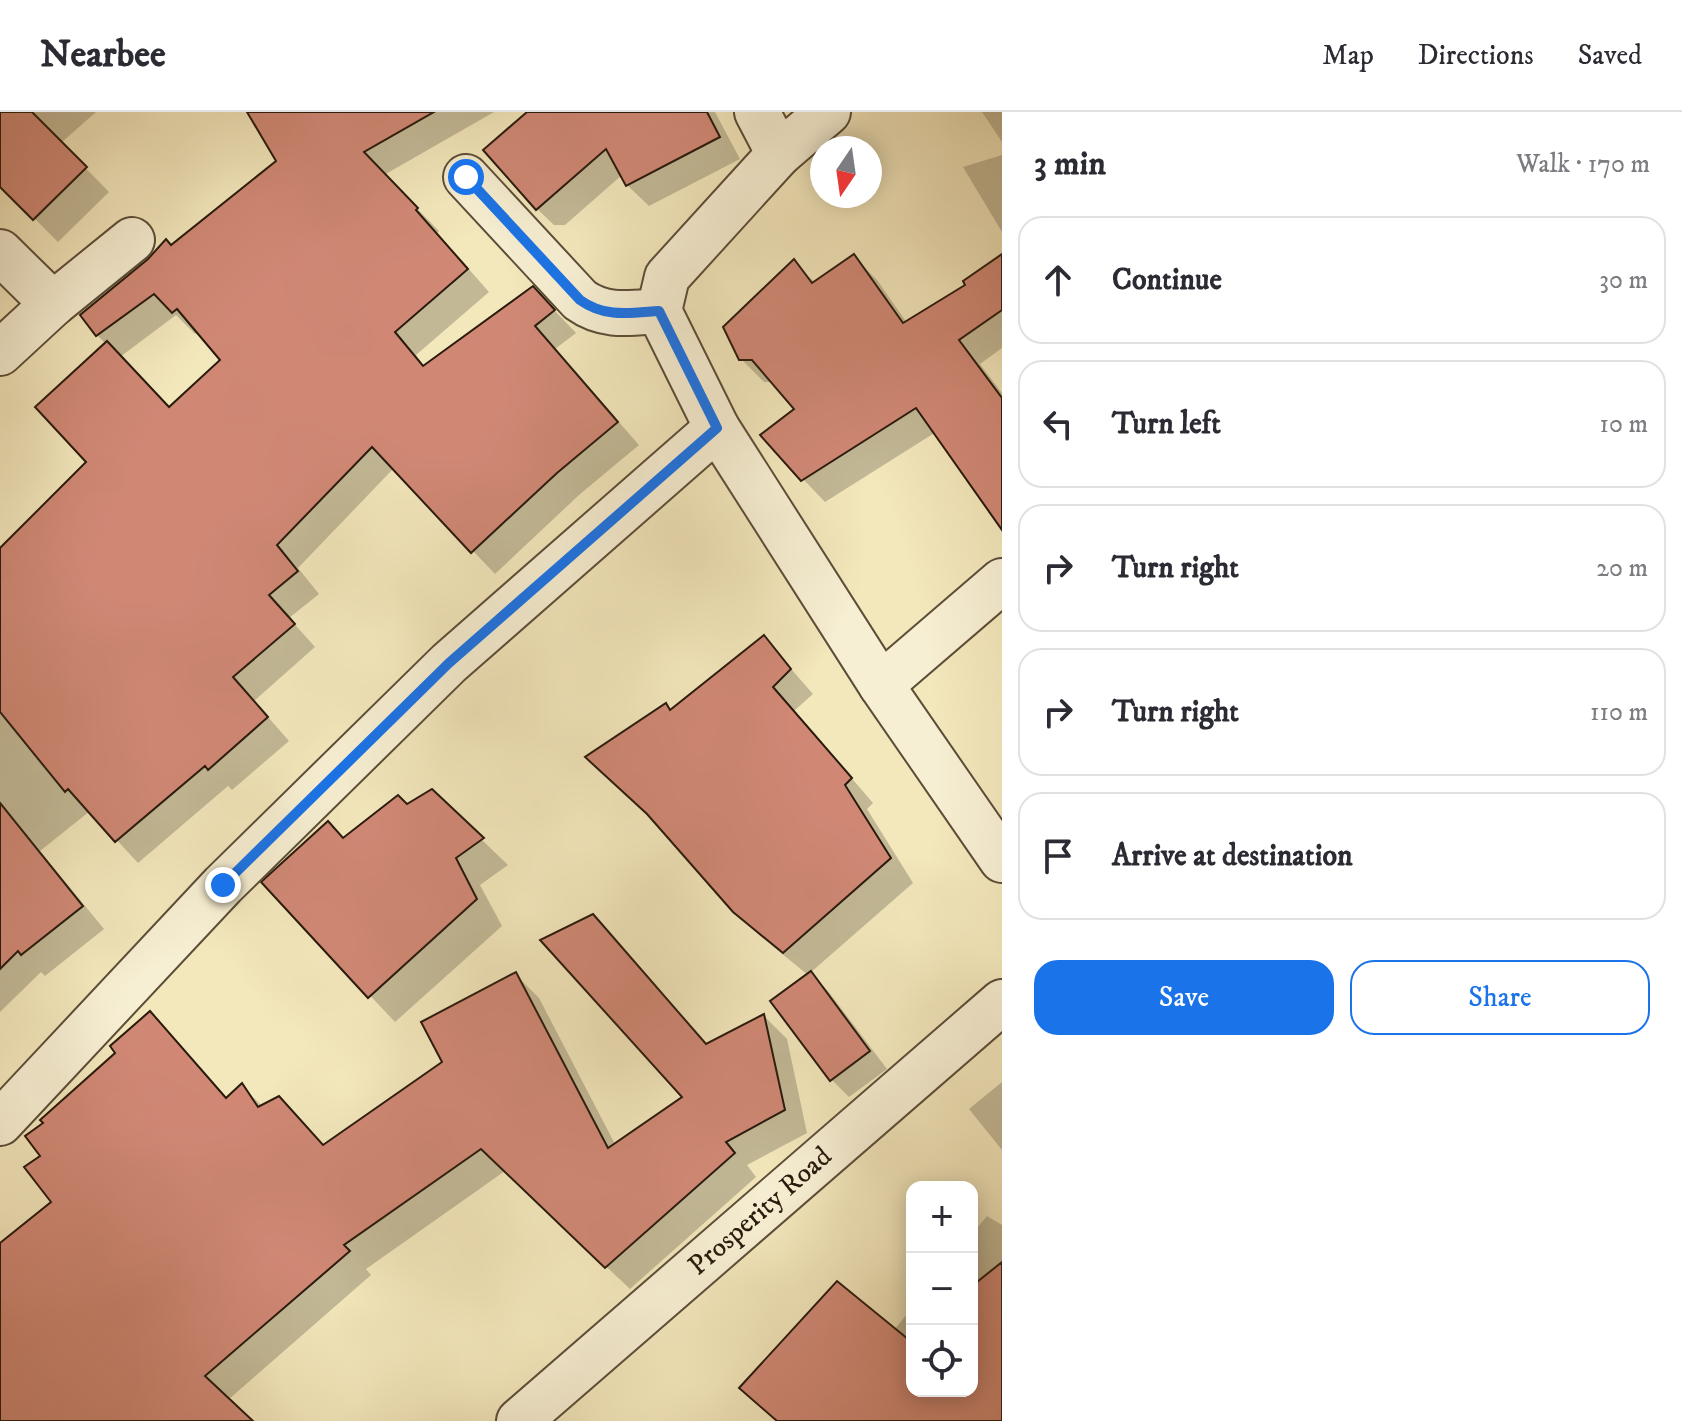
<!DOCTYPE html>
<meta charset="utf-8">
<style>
:root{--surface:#fff;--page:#f2f2f3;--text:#2b2b33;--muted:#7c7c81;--line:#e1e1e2;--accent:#1a73e8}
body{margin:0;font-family:"IM FELL DW Pica",serif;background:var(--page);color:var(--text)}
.controls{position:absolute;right:24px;bottom:24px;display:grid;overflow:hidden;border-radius:16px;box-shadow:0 4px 20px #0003}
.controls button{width:72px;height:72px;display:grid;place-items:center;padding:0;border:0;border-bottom:2px solid var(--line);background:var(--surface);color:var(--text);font:40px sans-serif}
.compass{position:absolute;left:810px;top:24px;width:72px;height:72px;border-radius:50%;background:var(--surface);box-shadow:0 4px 20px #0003;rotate:193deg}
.stop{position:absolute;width:24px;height:24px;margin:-18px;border:6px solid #1a73e8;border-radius:50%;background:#fff}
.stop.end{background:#1a73e8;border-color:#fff;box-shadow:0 2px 8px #0008}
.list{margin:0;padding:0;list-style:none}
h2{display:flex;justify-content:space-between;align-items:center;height:104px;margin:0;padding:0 32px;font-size:34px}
h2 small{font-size:26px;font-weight:400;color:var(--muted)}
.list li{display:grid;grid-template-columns:52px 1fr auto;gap:24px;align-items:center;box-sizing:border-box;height:128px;margin:0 16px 16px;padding:0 16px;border:2px solid var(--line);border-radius:24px}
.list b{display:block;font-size:30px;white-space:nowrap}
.list em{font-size:26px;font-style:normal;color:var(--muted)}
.actions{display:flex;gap:16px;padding:24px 32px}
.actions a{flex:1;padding:18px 0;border:2px solid var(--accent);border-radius:24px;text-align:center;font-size:28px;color:var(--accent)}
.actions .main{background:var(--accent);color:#fff}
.icon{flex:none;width:44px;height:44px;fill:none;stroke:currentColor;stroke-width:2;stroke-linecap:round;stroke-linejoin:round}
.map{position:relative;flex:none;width:1002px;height:1309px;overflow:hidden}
header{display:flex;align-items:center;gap:48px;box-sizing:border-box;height:112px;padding:0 40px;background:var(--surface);border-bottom:2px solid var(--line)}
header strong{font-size:38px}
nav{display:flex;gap:44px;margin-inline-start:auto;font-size:28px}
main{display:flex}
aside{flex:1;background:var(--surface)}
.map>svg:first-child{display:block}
</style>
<header>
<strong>Nearbee</strong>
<nav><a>Map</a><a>Directions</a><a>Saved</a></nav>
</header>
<main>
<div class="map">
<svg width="1002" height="1309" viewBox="0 0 1002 1309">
<rect width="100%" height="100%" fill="#f3e7bc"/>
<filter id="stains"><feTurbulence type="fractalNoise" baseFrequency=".0025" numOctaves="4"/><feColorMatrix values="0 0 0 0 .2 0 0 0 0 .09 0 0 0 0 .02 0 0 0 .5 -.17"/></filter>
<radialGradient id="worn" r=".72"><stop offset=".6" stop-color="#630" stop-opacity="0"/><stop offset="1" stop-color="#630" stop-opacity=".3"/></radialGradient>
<g fill="#0003" fill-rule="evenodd">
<polygon points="0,0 96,0 61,31 109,80 58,130 0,72"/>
<path d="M260 0H494L384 63 439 119 437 121 489 180 416 243 425 255 533 176 576 221 555 237 639 333 579 383 495 462 394 356 298 456 319 482 289 506 315 535 254 589 289 629 232 678 228 674 138 751 90 699 40 739 104 817 45 864 41 860 0 900V439L88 350 106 232 97 223 172 136 279 49ZM176 203 195 222 198 219 222 248 170 297 120 245Z"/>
<polygon points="530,0 715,0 740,47 649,94 627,73 622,63 565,113 554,113 531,91"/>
<polygon points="982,0 1002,0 1002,30"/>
<polygon points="1002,43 1002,120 963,55"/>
<polygon points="1002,144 1002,236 980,252 1002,281 1002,408 936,320 825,390 803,367 797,297 774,270 764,270 741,247 794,149 815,171 854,145 877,168 907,211 967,173"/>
<polygon points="764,526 813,582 794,599 873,691 867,697 913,771 810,861 828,879 887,957 849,985 831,967 771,888 808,863 759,823 735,799 666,594 671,599"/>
<polygon points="432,680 508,753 480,773 502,814 395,910 264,771"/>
<polygon points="592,804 708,934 764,904 787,927 807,1021 747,1053 756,1065 630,1177 505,1059 366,1157 371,1163 228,1288 250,1309 0,1309 0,1134 54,1091 43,1044 150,902 227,987 242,974 263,995 324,1035 445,950 516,863 539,886 616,1034 686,985"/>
<polygon points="1002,970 1002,1038 969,997"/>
<polygon points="987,1104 1002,1113 1002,1309 776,1309 742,1276 894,1218 912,1196 912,1279 972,1279 972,1122"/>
</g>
<g fill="#d08875" stroke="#291a0c" stroke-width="2">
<polygon points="0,0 32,0 87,55 33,108 0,75"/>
<polygon points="247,0 434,0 364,40 418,96 416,98 468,157 395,220 423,254 533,174 555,198 535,214 618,310 557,361 471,441 372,335 277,433 298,459 269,483 295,512 233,565 268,605 208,658 205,654 115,730 68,677 65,680 0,600 0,436 86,350 35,295 107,229 169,295 220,248 177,197 172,201 154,182 96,224 80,203 148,147 166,127 171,133 276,49"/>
<polygon points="527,0 707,0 720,25 626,74 606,37 536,98 483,38"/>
<polygon points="854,142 903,211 965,173 963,169 1002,142 1002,198 959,228 1002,286 1002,418 916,296 801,369 760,323 794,297 752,248 739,248 723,215 794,147 812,171"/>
<polygon points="764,523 791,557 773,575 852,666 845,673 891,746 783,841 733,800 647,702 585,645 666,591 670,598"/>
<polygon points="432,677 484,726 456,746 477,787 368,886 261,770 328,709 343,726 398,683 407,692"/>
<polygon points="0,691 83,794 21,843 18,839 0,857"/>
<polygon points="593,802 706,932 764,902 785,998 726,1030 735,1041 605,1156 481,1037 344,1133 350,1139 205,1264 253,1309 0,1309 0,1131 51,1090 24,1055 40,1044 25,1024 43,1011 40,1008 115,941 110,934 150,899 226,986 242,971 258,995 279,984 323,1033 442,950 421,910 516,860 608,1036 682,985 540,828"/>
<polygon points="811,859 870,939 830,969 770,889"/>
<polygon points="1002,1150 1002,1309 777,1309 739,1276 837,1169 908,1227 912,1224 912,1279 972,1279 972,1174"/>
</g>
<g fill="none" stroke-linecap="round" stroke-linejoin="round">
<g stroke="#5c4d38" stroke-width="48">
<g id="minor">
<polyline points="757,0 779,42"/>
<polyline points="828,0 779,42 667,165 659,199 717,316 881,573 1002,748"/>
<path d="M466 65 580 188C605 206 630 201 659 199"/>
<polyline points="0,140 53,192"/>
<polyline points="0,241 53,192 132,128"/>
<polyline points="881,573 1002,469"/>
<polyline points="0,1011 223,773 449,551 717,316"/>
<polyline points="519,1309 1002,890"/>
</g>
</g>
<use href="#minor" stroke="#f7efd3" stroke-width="44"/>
</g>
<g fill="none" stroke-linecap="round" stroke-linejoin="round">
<path stroke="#1a73e8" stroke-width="10" d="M223 773 449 551 717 316 659 199C630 201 605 206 580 188L466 65"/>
</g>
<g text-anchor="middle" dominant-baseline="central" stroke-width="7" stroke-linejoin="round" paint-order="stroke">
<g font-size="28" fill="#291a0c" stroke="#f7efd3">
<text transform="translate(760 1099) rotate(-41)">Prosperity Road</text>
</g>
</g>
<rect width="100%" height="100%" filter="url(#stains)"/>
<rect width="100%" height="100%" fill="url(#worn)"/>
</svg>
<div class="controls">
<button>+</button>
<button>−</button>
<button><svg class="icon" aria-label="locate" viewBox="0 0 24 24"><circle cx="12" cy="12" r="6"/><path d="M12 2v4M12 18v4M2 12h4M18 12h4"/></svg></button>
</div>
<svg class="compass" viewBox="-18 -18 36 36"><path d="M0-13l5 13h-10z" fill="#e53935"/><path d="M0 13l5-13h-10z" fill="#7c7c81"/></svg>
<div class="stop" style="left:466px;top:65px"></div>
<div class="stop end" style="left:223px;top:773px"></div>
</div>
<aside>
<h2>3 min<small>Walk · 170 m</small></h2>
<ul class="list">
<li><svg class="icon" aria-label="ahead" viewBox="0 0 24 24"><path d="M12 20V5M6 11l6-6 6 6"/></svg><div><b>Continue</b></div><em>30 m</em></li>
<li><svg class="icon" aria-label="left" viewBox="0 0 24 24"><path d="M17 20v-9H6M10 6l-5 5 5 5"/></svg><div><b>Turn left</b></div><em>10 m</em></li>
<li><svg class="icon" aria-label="right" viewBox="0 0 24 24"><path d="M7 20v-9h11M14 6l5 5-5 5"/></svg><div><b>Turn right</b></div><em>20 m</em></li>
<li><svg class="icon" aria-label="right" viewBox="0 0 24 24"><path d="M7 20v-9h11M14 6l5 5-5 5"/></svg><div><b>Turn right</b></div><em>110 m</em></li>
<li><svg class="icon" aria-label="arrive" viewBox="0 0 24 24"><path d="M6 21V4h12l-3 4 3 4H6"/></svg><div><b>Arrive at destination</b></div></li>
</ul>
<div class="actions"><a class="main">Save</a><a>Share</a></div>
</aside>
</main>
